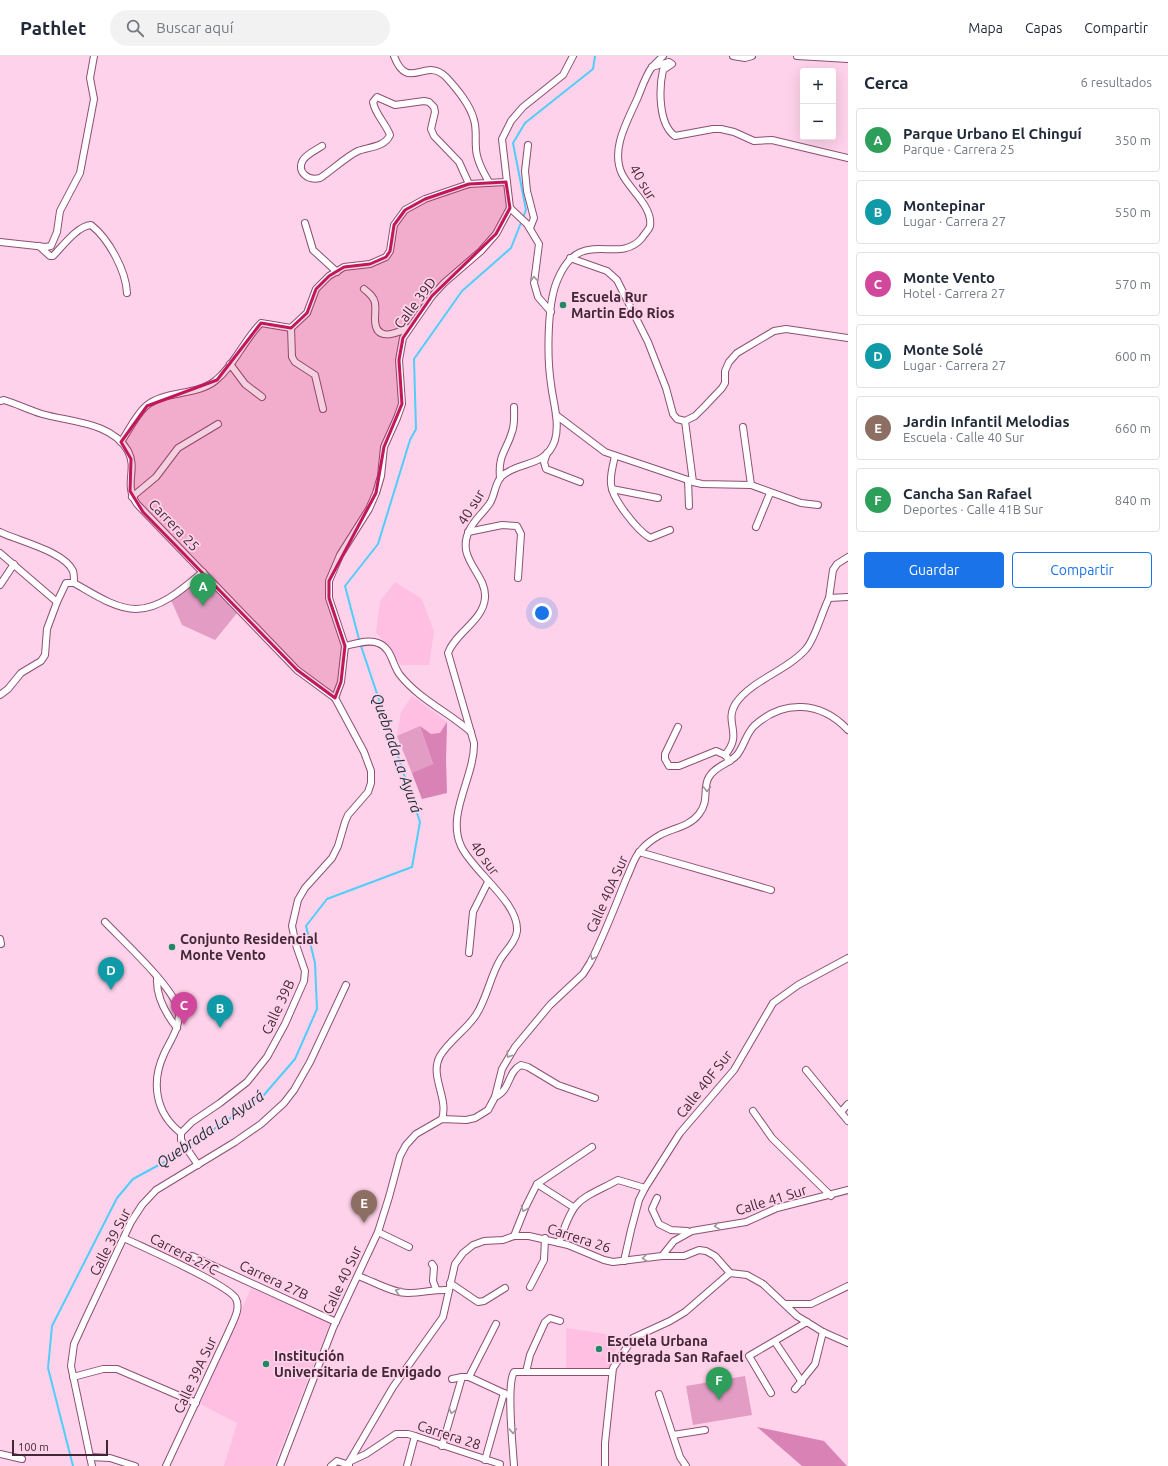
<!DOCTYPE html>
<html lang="es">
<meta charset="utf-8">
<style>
:root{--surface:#fff;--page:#f2f2f3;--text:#1f2937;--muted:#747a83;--line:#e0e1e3;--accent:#1a73e8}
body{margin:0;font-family:Ubuntu,sans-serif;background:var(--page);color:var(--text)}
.controls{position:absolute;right:12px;top:12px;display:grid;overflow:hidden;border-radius:4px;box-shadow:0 4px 16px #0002}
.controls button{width:36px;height:36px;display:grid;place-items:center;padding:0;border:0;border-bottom:1px solid var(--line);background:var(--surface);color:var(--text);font:20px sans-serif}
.scale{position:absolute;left:12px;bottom:10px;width:96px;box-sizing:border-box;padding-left:4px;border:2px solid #422737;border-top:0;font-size:11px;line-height:14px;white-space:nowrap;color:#422737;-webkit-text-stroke:3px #fed2ea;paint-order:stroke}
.you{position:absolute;left:542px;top:557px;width:14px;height:14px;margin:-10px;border:3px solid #fff;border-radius:50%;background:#1a73e8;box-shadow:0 0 0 6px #1a73e833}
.badge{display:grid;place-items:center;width:26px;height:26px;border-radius:50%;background:var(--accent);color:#fff;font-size:13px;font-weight:700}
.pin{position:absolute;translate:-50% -33px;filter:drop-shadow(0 1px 2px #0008)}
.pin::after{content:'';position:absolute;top:21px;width:14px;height:12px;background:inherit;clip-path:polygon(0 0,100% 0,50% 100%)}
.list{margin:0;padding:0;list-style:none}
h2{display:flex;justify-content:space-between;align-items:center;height:52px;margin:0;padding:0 16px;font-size:17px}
h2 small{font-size:13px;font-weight:400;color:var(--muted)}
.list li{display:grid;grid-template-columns:26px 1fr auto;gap:12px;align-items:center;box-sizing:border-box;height:64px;margin:0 8px 8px;padding:0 8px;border:1px solid var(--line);border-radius:4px}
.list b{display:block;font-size:15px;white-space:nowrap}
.list p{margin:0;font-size:13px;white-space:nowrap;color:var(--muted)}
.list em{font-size:13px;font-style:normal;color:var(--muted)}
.actions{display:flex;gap:8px;padding:12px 16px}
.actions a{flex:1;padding:9px 0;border:1px solid var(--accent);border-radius:4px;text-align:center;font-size:14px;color:var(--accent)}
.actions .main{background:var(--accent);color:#fff}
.icon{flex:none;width:22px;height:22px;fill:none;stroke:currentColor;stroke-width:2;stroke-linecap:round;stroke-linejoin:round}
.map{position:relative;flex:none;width:848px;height:1410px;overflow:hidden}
header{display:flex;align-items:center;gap:24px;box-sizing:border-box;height:56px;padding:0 20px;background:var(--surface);border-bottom:1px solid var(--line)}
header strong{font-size:19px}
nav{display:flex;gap:22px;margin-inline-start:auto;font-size:14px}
.search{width:280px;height:36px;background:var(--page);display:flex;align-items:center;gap:10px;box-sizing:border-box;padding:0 14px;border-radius:22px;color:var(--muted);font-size:15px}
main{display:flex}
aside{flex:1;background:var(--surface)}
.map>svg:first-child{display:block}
</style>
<header>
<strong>Pathlet</strong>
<div class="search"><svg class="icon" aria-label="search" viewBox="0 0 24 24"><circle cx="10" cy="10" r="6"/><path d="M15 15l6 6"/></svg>Buscar aquí</div>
<nav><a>Mapa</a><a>Capas</a><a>Compartir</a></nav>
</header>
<main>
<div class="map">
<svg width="848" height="1410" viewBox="0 0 848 1410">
<rect width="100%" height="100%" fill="#fed2ea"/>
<g fill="#febfe2">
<polygon points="395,526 422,543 434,576 429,609 401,609 376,576 380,545"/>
<polygon points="412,640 447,666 446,704 447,737 422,743 397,680 401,656"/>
<polygon points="251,1232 330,1267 274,1410 224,1410 237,1367 200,1348"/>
<polygon points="566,1272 618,1280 612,1316 566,1314"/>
</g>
<g fill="#e39dc5">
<polygon points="203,520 238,556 215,584 182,569 171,544"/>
<polygon points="420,670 433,709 412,717 397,680"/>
<polygon points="745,1320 752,1359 693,1369 686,1330"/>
</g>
<g fill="#d982b5">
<polygon points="447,666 446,704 447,737 422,743 412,717 433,708 420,670 431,678 440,677"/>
<polygon points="757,1371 824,1385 847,1410 802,1410"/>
</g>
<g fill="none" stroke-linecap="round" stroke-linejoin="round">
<polyline stroke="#50cef9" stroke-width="2" points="73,1410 48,1312 52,1270 117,1142 133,1123 168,1104 263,1040 295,1003 317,953 315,907 306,870 327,843 412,811 420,766 360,587 345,530 378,488 410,384 416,373 414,303 462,235 511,192 526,154 513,87 525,67 593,13 595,0"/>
<g stroke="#8e4f74" stroke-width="8">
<g id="minor">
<path d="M394 0C408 37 425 0 446 21 457 33 470 48 474 64 477 74 475 82 476 92 476 103 483 116 489 126"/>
<polyline points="733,0 745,2 752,0"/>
<polyline points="797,0 848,3"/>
<path d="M652 11 669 6 672 8 663 14C659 32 658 68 675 80L713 73H721L734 76 754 85 772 84 848 102"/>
<polyline points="528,89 525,115 527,135 534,162 530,172"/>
<path d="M322 90C316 94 307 98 303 104 296 116 308 125 320 122 331 115 347 100 358 95 369 91 385 91 390 79 386 68 375 58 373 46L377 41 395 49 424 45 429 46 434 51 435 56 431 73 434 80 459 106 469 128"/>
<polyline points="510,152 527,168 539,188 534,227 538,241 551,256"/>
<polyline points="305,167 313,194 337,216"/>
<polyline points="0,186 46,191 51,190 57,176 60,155 80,117 94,43 90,22 94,0"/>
<path d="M39 190 50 200H53C62 191 77 170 91 169 109 183 126 215 127 237"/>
<polyline points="570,202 607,215 617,224 648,286 666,332 673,358 677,363 685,365 695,360 705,350 722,332 725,327 725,315 729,306 737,297 774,275 786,273 848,282"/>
<path d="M364 233C369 237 374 241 375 247 376 253 375 258 375 263 375 286 395 278 408 272"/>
<polyline points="291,272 292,301 295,306 315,319 323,353"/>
<polyline points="230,308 245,328 262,341"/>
<path d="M0 345 4 344C17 348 29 354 42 358 70 366 112 366 128 395 138 414 123 428 137 448L297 614 335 642 364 696 371 715V727L368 736 348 759 345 766 338 790 332 802 305 832 298 844 292 870 296 889 305 915 304 925 285 968 267 1001 247 1026 220 1047 192 1066 181 1077"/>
<polyline points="556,359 605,396 688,424"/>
<polyline points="685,365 693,426 702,428 751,429 801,447 818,449"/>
<polyline points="743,371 751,429"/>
<path d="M121 386C129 374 136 359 146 350 165 334 196 340 215 325 234 310 244 284 261 267L291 272 307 257 316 233 329 220 344 211 370 208 386 201 390 195 394 169 405 154 425 143 469 128 506 126"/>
<polyline points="547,397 544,406 546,413 580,426"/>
<path d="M615 400C613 409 610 419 611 428 612 443 637 474 650 482L670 474"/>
<path d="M500 422C498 398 506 396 512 376 515 368 514 359 514 351"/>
<polyline points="612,433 658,442"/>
<polyline points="132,441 156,421 178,392 218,368"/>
<polyline points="689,450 688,424 691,425"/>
<polyline points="756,471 770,437"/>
<path d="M0 476C18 485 64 495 73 515 74 518 74 523 74 527"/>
<polyline points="468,476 502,469 517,470 521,478 518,522"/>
<polyline points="0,497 57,546"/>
<polyline points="848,501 837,508 833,514 829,542 848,541"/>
<polyline points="0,529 14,508"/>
<path d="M345 590C355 588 368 583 378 587 392 592 392 609 400 619 419 643 448 656 471 676"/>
<path d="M0 639 8 633 21 617 41 605 45 599 47 573 57 546 66 527H74C92 537 115 553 136 553 161 553 185 531 203 516"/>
<polyline points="335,642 341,626 345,590 329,542 329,525 340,499 369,453 376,437 381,420 384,391 397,362 402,348 399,304 403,282 432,240 444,227 481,195 496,178 510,152 502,83 511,65 523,51 563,19 573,0"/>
<polyline points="678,671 665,698 665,703 669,710 679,710 716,695 725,699"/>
<path d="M730 705 725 699C744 677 723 667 736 647 752 624 788 614 806 593 815 583 822 556 829 542"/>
<polyline points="639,796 771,834"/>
<path d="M105 866C123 885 171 929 178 952 182 969 171 983 164 998 151 1026 155 1057 181 1077"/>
<polyline points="0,883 1,888"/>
<polyline points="469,897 473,856 488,826"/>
<path d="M157 922C156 941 165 957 177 972"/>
<polyline points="806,1014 848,1065"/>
<path d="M495 1041C511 1034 507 1016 521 1009L528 1011 558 1029 595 1042"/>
<polyline points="753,1055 772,1082 831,1140"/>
<polyline points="841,1056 848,1048"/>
<path d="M442 1063C449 1042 429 1020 440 1000 449 985 466 974 476 959 487 942 490 921 500 904 505 895 516 886 517 875 519 846 473 816 461 790 446 758 475 720 474 687L448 597C455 577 483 565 485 542 487 517 454 503 470 473 475 463 484 456 490 447 495 439 495 426 502 420 518 405 546 412 555 384 560 366 553 346 551 328 547 302 547 249 557 225 580 168 617 211 642 182 644 178 649 174 650 170 653 151 630 134 622 118 610 93 628 64 638 41 642 31 646 19 652 11 656 7 660 3 663 0"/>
<polyline points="181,1077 181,1084 198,1109"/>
<polyline points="537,1128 573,1151"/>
<polyline points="657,1142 652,1153 659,1168 671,1174 687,1175"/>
<polyline points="378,1176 409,1191"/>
<polyline points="514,1180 526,1150 537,1128 592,1091"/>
<path d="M124 1182C142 1191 230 1229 236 1243 241 1253 233 1265 229 1275L166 1410"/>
<path d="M559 1187C574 1141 578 1145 618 1124L645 1132"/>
<polyline points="192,1200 336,1266"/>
<polyline points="662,1200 674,1185 692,1175 746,1166 777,1152 848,1134"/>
<polyline points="624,1205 631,1174 639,1144 645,1132 680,1077 734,1014 773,947 798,929 848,902"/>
<polyline points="432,1208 434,1211 433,1225 436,1233"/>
<path d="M358 1220C373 1225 392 1237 408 1237 423 1237 434 1233 449 1234"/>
<polyline points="450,1227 478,1246 484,1245 505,1232"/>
<polyline points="530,1231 544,1204 545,1182"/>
<polyline points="786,1248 811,1248 848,1230"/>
<polyline points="775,1286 802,1326"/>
<polyline points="526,1316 530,1299 545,1266 550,1262 560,1265"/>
<polyline points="73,1321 103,1313 117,1313 196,1347"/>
<polyline points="469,1321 496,1268"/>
<polyline points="452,1323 462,1321 469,1321 508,1339"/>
<polyline points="795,1333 815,1308 823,1276"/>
<polyline points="771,1337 749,1300 807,1266"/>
<polyline points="659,1338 680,1401 686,1410"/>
<polyline points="673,1379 705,1374"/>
<polyline points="442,1390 462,1321"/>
<polyline points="0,1398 22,1403"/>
<polyline points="90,1401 110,1402 135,1410"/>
<polyline points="485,1404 504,1337"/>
<polyline points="349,1406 366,1398 396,1378 408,1378 415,1380 500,1408"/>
<polyline points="92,1410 71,1310 74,1288 84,1266 131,1166 142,1149 156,1134 235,1086 261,1068 284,1047 294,1034 310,1006 346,929"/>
<path d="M280 1410 333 1272 378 1176 389 1141 400 1100 406 1089 416 1078 442 1063 466 1064 475 1062 488 1054 495 1041 502 1013 515 991 550 949 583 918 590 907C604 880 615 850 627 821 631 813 634 801 641 794 646 788 653 783 660 779 673 772 689 771 699 758 710 744 702 732 709 721 715 710 729 708 737 699 744 690 746 678 754 670 783 643 821 645 848 674"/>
<polyline points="331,1410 337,1405 349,1409"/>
<polyline points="349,1410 349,1406 393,1331 443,1261 455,1208 463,1197 473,1189 484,1185 503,1184 514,1180 529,1180 568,1189 604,1204 613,1206 662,1200 684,1200 699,1194 706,1195 715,1200 730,1217"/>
<polyline points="407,1410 415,1380"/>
<path d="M514 1410C513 1391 506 1330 514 1316H612"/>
<polyline points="605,1410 605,1387 613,1312 633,1282 670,1265 685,1256 730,1217 747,1219 763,1228 797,1260 823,1276 848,1287"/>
</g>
</g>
<use href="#minor" stroke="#fff" stroke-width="6"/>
</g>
<defs><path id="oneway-chevron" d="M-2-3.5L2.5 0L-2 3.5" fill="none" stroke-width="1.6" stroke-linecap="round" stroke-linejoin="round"/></defs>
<g stroke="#a0939b">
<use href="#oneway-chevron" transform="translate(534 223) rotate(-93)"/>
<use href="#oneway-chevron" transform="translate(707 733) rotate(91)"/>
<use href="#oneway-chevron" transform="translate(593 901) rotate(114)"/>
<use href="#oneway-chevron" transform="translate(509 999) rotate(124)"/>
<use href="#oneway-chevron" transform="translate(524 1153) rotate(112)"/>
<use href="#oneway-chevron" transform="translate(717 1170) rotate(171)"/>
<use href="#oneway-chevron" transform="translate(645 1202) rotate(175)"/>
<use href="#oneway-chevron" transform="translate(398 1235) rotate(-164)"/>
<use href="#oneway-chevron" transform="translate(452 1355) rotate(106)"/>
<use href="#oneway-chevron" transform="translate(513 1375) rotate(88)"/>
</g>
<path fill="#c2185b" fill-opacity="0.2" stroke="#c2185b" stroke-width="3" stroke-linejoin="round" d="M506 126 510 152 496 178 432 240 403 282 399 304 402 348 384 391 376 437 329 525V542L345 590 341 626 335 642 297 614 143 456 130 435 131 403 121 386 147 350 217 324 261 267 291 272 307 257 316 233 329 220 344 211 370 208 386 201 390 195 394 169 405 154 425 143 469 128Z"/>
<g fill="#208864" stroke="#fed2ea" stroke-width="1.5">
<circle cx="563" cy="249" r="4"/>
<circle cx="172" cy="891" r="4"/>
<circle cx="599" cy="1293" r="4"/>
<circle cx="266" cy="1308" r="4"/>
</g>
<g text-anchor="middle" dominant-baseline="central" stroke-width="3.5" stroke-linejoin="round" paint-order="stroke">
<g font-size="14" fill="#422737" stroke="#fed2ea">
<text transform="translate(643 126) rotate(59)">40 sur</text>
<text transform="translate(415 247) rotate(-53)">Calle 39D</text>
<text transform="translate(471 451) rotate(-58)">40 sur</text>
<text transform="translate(174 469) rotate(46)">Carrera 25</text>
<text transform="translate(485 802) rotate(54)">40 sur</text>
<text transform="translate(607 838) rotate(-66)">Calle 40A Sur</text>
<text transform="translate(278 951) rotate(-65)">Calle 39B</text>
<text transform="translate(704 1028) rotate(-52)">Calle 40F Sur</text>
<text transform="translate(771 1144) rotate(-17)">Calle 41 Sur</text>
<text transform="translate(579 1182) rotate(18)">Carrera 26</text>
<text transform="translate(110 1186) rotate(-63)">Calle 39 Sur</text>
<text transform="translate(184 1198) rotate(27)">Carrera 27C</text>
<text transform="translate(274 1224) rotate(25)">Carrera 27B</text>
<text transform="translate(342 1224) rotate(-65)">Calle 40 Sur</text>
<text transform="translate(195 1319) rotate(-65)">Calle 39A Sur</text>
<text transform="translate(449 1379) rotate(18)">Carrera 28</text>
</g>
<g font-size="14" font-weight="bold" fill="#422737" stroke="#fed2ea" text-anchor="start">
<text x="571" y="241">Escuela Rur<tspan x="571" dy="16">Martin Edo Rios</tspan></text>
<text x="180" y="883">Conjunto Residencial<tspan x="180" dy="16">Monte Vento</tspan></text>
<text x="607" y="1285">Escuela Urbana<tspan x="607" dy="16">Integrada San Rafael</tspan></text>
<text x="274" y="1300">Institución<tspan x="274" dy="16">Universitaria de Envigado</tspan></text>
</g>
<g font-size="15" font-style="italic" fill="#192e36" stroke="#fed2ea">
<text transform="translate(397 697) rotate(71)">Quebrada La Ayurá</text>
<text transform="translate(210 1073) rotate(-34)">Quebrada La Ayurá</text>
</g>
</g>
</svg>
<div class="controls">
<button>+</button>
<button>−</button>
</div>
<div class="scale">100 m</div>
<div class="you"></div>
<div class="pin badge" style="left:203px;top:550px;background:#2e9e5b">A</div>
<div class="pin badge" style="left:220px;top:972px;background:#0f9aa8">B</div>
<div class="pin badge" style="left:184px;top:969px;background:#d1479c">C</div>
<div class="pin badge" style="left:111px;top:934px;background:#0f9aa8">D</div>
<div class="pin badge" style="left:364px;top:1167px;background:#8d6e63">E</div>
<div class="pin badge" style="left:719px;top:1344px;background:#2e9e5b">F</div>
</div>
<aside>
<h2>Cerca<small>6 resultados</small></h2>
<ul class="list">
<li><span class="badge" style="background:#2e9e5b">A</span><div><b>Parque Urbano El Chinguí</b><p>Parque · Carrera 25</p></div><em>350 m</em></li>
<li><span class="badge" style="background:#0f9aa8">B</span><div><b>Montepinar</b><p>Lugar · Carrera 27</p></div><em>550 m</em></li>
<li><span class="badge" style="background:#d1479c">C</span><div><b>Monte Vento</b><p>Hotel · Carrera 27</p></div><em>570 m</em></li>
<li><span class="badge" style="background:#0f9aa8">D</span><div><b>Monte Solé</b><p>Lugar · Carrera 27</p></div><em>600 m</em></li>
<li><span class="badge" style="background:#8d6e63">E</span><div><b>Jardin Infantil Melodias</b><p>Escuela · Calle 40 Sur</p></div><em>660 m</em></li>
<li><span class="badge" style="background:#2e9e5b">F</span><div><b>Cancha San Rafael</b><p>Deportes · Calle 41B Sur</p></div><em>840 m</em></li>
</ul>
<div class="actions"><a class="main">Guardar</a><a>Compartir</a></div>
</aside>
</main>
